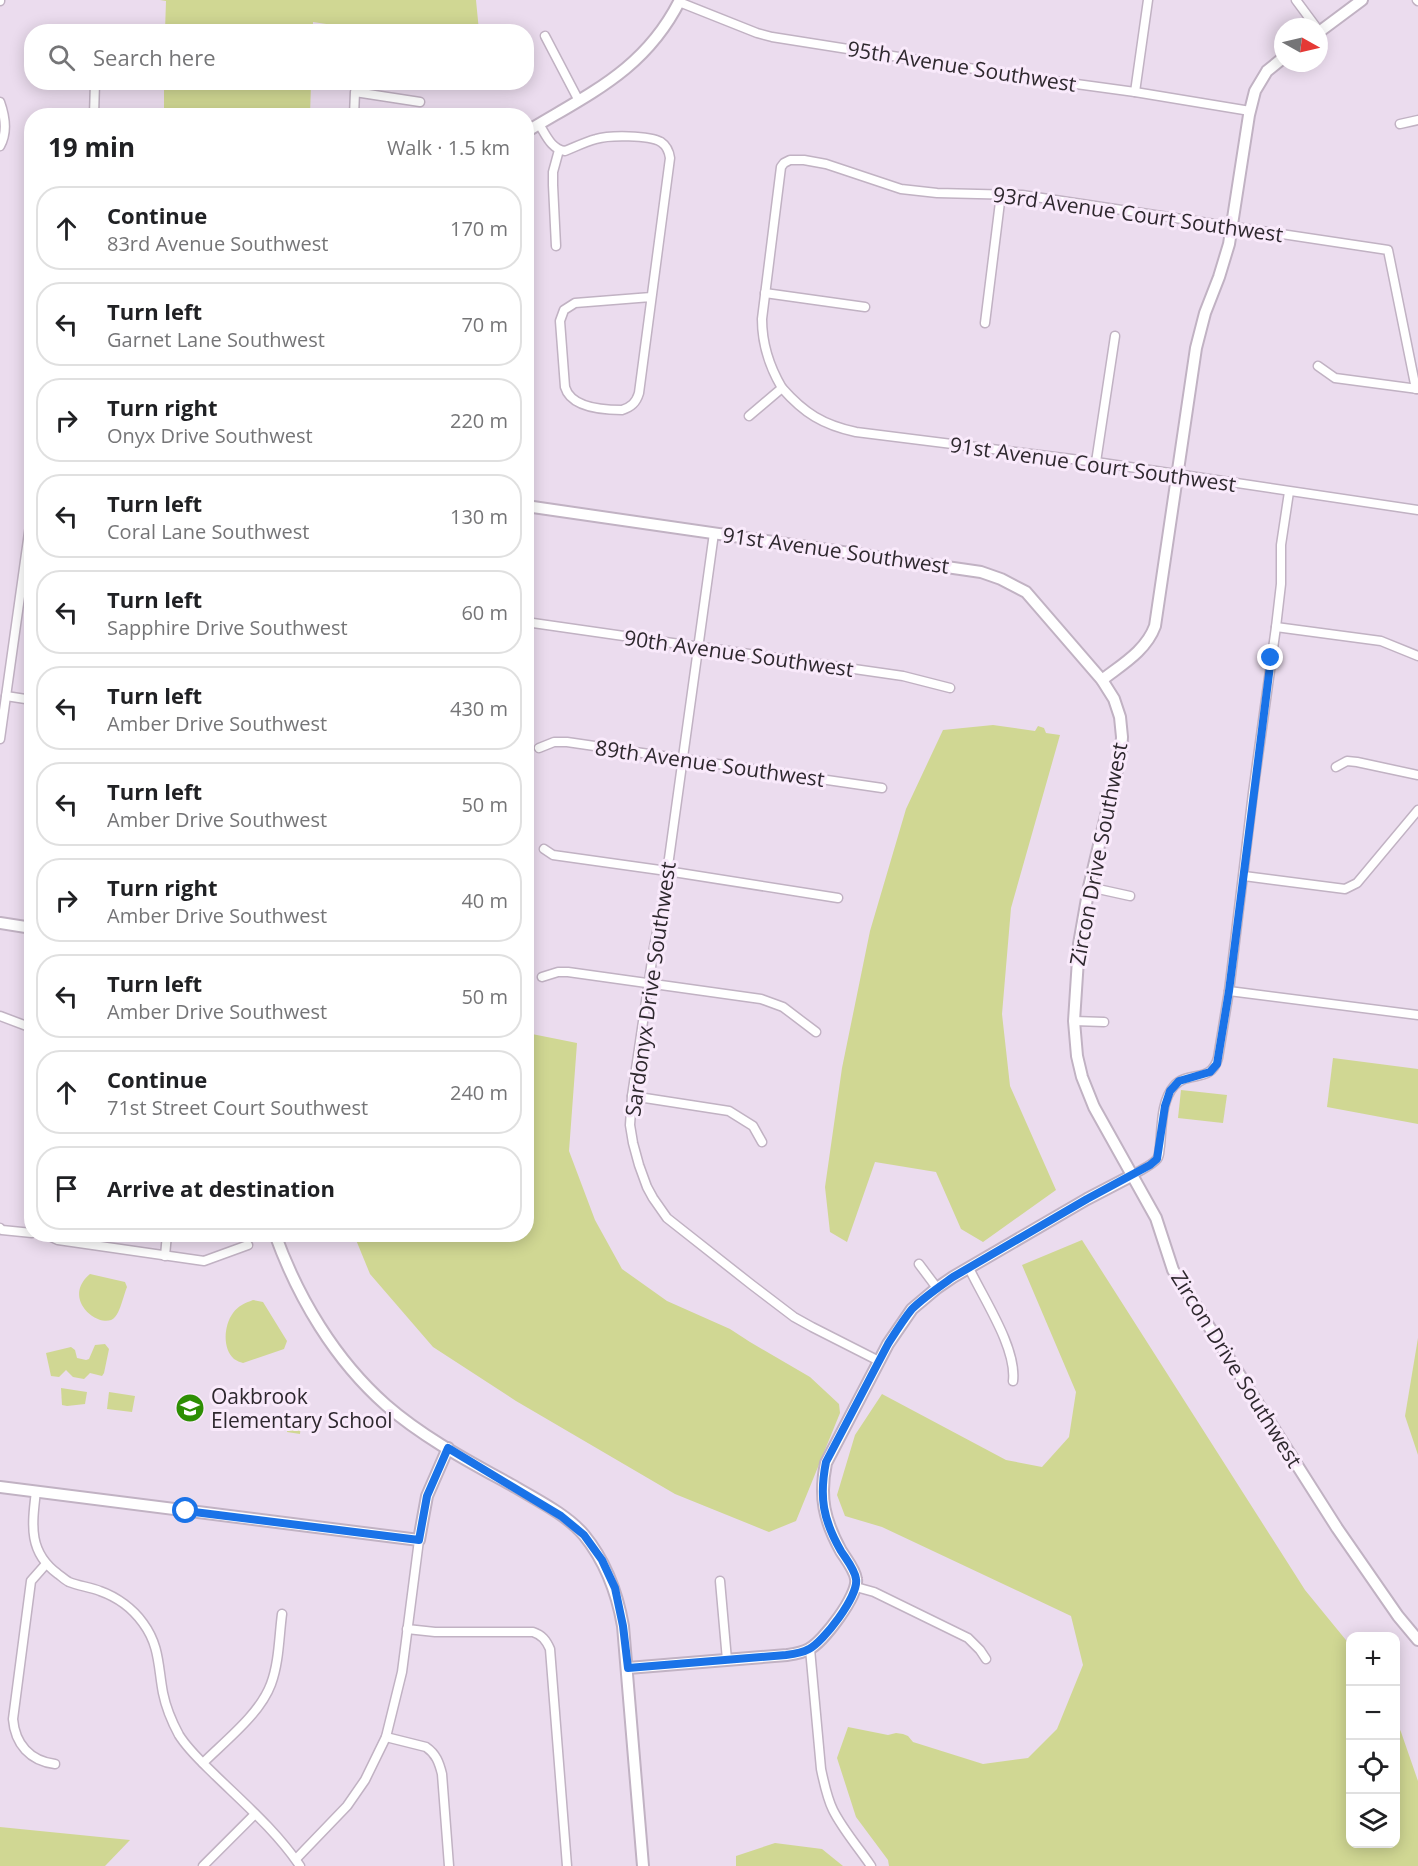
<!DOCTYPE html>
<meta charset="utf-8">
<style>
:root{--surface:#fff;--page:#f2f2f2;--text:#202124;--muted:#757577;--line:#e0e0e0}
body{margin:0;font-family:"Open Sans",sans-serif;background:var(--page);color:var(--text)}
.controls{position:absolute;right:18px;bottom:18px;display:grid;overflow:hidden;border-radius:12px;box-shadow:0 3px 15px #0003}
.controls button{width:54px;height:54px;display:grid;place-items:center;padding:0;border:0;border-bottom:2px solid var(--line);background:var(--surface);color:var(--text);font:30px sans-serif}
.compass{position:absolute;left:1274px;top:18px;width:54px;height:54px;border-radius:50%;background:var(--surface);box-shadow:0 3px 15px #0003;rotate:98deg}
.stop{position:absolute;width:18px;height:18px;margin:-14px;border:4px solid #1a73e8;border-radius:50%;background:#fff}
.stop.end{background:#1a73e8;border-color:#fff;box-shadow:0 2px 6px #0008}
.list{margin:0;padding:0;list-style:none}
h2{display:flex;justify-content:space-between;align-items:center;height:78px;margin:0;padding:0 24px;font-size:26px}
h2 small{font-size:20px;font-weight:400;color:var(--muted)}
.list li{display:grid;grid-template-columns:39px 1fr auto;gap:18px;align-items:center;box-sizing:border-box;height:84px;margin:0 12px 12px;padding:0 12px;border:2px solid var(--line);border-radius:24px}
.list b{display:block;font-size:22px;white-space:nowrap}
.list p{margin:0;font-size:20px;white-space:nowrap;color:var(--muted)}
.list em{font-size:20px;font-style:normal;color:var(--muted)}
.icon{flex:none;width:33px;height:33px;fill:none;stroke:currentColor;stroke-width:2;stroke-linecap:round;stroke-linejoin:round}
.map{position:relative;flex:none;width:1418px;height:1866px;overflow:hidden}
.search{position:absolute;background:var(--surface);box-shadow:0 3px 15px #0003;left:24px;top:24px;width:510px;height:66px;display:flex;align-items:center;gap:15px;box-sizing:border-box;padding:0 21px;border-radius:24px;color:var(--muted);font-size:22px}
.panel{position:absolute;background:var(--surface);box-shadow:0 3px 15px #0003;left:24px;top:108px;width:510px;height:1134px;border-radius:24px}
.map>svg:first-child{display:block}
</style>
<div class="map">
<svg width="1418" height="1866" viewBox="0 0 1418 1866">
<rect width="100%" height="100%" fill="#ebdcee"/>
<g fill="#d0d793">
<polygon points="160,0 476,0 479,31 379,32 313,22 313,31 165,31 166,1"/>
<polygon points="164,83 311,83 310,115 164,115"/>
<polygon points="993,725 1035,731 1038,726 1044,728 1046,733 1060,735 1011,908 1002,1014 1010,1086 1056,1190 983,1242 961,1229 936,1172 875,1162 847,1242 830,1232 825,1187 842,1068 870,931 906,809 943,730"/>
<polygon points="527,1033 577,1043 569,1151 595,1220 622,1269 667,1301 730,1329 750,1342 810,1377 839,1404 840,1413 796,1521 769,1532 675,1494 516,1401 433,1347 370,1274 354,1235 526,1234"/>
<polygon points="1333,1058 1418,1069 1418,1124 1327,1107"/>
<polygon points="1181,1090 1227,1095 1223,1123 1178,1118"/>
<polygon points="1082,1240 1305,1590 1350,1645 1350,1844 1396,1844 1396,1721 1401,1732 1418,1781 1418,1866 889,1866 888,1860 856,1817 837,1758 848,1727 888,1735 896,1733 903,1734 908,1736 913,1742 983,1764 1028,1758 1057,1729 1083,1665 1071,1616 882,1527 845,1516 837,1495 855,1435 882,1394 1006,1460 1042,1467 1069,1437 1076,1392 1022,1265"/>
<path d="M90 1274 125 1282 127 1287C124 1294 120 1312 115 1317 103 1332 59 1300 90 1274Z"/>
<path d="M253 1300 263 1302 287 1341 284 1349 243 1363C240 1362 237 1361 234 1359 222 1348 224 1325 233 1313 238 1306 245 1303 253 1300Z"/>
<polygon points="1418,1338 1418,1455 1405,1416"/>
<polygon points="105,1344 109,1349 104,1373 102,1376 90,1373 84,1379 73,1377 66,1370 59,1377 51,1376 46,1353 71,1347 75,1350 77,1358 86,1360 89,1359 95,1345"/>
<polygon points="61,1388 87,1392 85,1404 67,1406 62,1405"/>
<polygon points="109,1392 135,1396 132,1412 107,1409"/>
<polygon points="288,1421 301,1422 300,1434 287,1432"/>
<polygon points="0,1827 130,1840 105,1866 0,1866"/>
<polygon points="775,1843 822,1849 843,1866 736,1866 736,1856"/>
</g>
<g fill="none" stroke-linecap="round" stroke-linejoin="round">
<g stroke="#c1b2c3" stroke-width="11">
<g id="minor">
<polyline points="1296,0 1316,27"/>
<polyline points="1417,0 1418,1"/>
<polyline points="0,1 0,0"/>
<polyline points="679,2 757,33 772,37 1025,77 1135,92 1250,111"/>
<polyline points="545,36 579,101"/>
<polyline points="1135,92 1148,0"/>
<path d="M0 102C5 116 8 132 0 146"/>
<polyline points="94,116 95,82"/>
<polyline points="354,116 355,92 420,102"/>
<path d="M539 124C546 135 551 149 565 151 575 147 585 142 596 139 609 135 649 135 661 142 667 146 669 151 670 158L639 393C636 403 631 407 622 410 603 410 571 408 565 387L560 321 564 310 575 303 651 297"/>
<polyline points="1400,124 1418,120"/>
<polyline points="556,246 553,185 553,172 559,150"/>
<polyline points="765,293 865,307"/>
<polyline points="985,323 1001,194"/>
<polyline points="1318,366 1335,378 1418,389"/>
<path d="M782 388C804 413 823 425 856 432L1096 462 1418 510"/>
<path d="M749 416 782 388C769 366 762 345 762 319L781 167 784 163 790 160H804L826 164 901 189 937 193 1022 195 1388 250 1416 389"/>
<polyline points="1096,462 1115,336"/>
<polyline points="714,533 663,902 654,947 632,1096 630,1125 633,1143 639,1165 647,1187 653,1198 667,1218 752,1285 794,1317 812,1327 879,1361"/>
<polyline points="526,622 903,676 950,688"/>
<polyline points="1276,627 1381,641 1418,656"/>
<polyline points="6,696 32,700"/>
<polyline points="0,739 32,511"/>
<polyline points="539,748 554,742 567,742 882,788"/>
<polyline points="1336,767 1347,761 1357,762 1418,775"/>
<polyline points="544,849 553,855 667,871 838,898"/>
<polyline points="1244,876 1345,889 1357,883 1418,810"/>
<polyline points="1089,887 1130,896"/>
<polyline points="542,977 558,972 568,972 761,999 783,1007 816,1032"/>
<polyline points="1229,991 1418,1015"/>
<polyline points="0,1016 32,1028"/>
<polyline points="1074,1021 1104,1022"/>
<polyline points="632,1096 729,1111 753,1126 762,1142"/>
<path d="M1133 1175C1140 1170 1151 1166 1157 1159 1160 1155 1159 1150 1160 1146 1162 1127 1161 1101 1174 1086 1188 1070 1211 1084 1218 1058L1229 991 1253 793 1276 627 1281 584V545L1289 492"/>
<polyline points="0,1228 2,1230 32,1233"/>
<polyline points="45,1234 58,1240 204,1261 248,1245"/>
<polyline points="165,1256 167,1234"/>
<polyline points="919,1264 937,1288"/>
<path d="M969 1268C983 1298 1017 1348 1013 1381"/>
<path d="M36 1491C32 1525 28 1552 58 1574 61 1576 65 1580 69 1582 79 1586 90 1587 100 1591 117 1597 133 1609 143 1623 160 1646 158 1667 163 1693 166 1708 172 1722 179 1735 189 1751 203 1763 216 1776 246 1805 277 1832 300 1866"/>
<path d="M46 1564 31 1581 13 1719C15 1744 30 1761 55 1764"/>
<polyline points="720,1581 727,1660"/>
<polyline points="856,1587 874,1592 968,1638 980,1650 986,1659"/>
<path d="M407 1629 435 1632H533C542 1635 546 1640 550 1649L567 1866"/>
<path d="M810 1649 821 1769C824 1783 827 1798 833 1810 843 1830 859 1848 871 1866"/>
<path d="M386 1737 426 1747C436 1754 439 1762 442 1774L449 1866"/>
<path d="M203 1763C225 1741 260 1714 271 1684 279 1663 279 1637 282 1614"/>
<polyline points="296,1859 347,1806 365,1780 386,1737 402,1672 419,1540"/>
<polyline points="203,1866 255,1814"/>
</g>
</g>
<g stroke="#c1b2c3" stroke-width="14">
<g id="tertiary">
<polyline points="1319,32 1362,0"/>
<path d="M526 132C590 93 645 70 680 0"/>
<polyline points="526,506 981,572 1001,579 1026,592 1102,680 1114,699 1120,717 1122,737 1121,753 1089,887 1079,944 1074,1021 1077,1056 1082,1077 1094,1107 1156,1218 1173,1270 1337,1528 1398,1616 1418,1640"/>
<path d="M1102 680C1121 665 1146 651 1155 626L1196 348 1205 313 1219 277 1229 244 1249 115 1255 91 1267 71 1283 58"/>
<polyline points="0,923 32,928"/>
<path d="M275 1234C298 1298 335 1360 386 1405 425 1439 472 1463 517 1488 539 1501 567 1515 584 1535 606 1562 617 1592 623 1626L643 1866"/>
<polyline points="0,1487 419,1540 427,1496 448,1448"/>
<path d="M628 1668 787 1655C794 1654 802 1653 809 1649 823 1642 859 1595 856 1579 855 1570 846 1559 841 1551 824 1520 819 1497 826 1463L888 1344 912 1309 937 1288 953 1277 1087 1199 1133 1175"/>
</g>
</g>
<use href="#minor" stroke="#fff" stroke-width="8"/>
<use href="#tertiary" stroke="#fff" stroke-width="10"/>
</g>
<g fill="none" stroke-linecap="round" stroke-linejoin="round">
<path stroke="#1a73e8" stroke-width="8" d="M186 1511 419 1540 427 1496 448 1448 561 1516 584 1535 602 1560 615 1588 623 1626 628 1668 786 1655C794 1654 802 1653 809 1649 823 1642 859 1596 856 1579 855 1570 846 1559 841 1551 823 1520 819 1497 826 1462L888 1344C895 1333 903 1320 912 1309 924 1297 939 1287 953 1277L1087 1199 1150 1165 1157 1159 1165 1106 1170 1091 1179 1081 1210 1072 1217 1064 1218 1058 1229 991 1271 658"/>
</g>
<defs>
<g id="school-disc" transform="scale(1.5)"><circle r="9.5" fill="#2d8e03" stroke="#f9eafb"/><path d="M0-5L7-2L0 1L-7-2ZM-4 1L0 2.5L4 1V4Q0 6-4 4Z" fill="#fff"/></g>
</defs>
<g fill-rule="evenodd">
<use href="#school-disc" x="190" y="1408"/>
</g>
<g text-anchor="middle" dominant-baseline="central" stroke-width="6" stroke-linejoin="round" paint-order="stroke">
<g font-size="21" fill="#2e282e" stroke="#f9eafb">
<text transform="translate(962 66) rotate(9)">95th Avenue Southwest</text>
<text transform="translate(1138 214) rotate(8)">93rd Avenue Court Southwest</text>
<text transform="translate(1093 464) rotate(8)">91st Avenue Court Southwest</text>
<text transform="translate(836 550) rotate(8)">91st Avenue Southwest</text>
<text transform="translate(739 653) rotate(8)">90th Avenue Southwest</text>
<text transform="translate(710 763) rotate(8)">89th Avenue Southwest</text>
<text transform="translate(1098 854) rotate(-79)">Zircon Drive Southwest</text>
<text transform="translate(650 989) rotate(-82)">Sardonyx Drive Southwest</text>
<text transform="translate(1237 1369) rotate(58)">Zircon Drive Southwest</text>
</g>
<g font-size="21" fill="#2e282e" stroke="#f9eafb" text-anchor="start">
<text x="211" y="1396">Oakbrook<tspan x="211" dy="24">Elementary School</tspan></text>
</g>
</g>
</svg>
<div class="controls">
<button>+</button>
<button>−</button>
<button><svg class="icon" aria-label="locate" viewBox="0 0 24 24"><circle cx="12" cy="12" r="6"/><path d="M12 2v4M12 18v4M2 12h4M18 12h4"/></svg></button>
<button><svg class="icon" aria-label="layers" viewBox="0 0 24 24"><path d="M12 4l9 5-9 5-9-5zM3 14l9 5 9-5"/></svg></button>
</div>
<svg class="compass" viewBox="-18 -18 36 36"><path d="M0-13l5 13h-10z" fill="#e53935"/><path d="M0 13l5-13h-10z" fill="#757577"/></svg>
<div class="stop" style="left:186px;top:1511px"></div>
<div class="stop end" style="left:1271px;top:658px"></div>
<div class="search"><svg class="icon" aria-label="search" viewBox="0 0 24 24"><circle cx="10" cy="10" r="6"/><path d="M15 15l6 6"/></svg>Search here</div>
<section class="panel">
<h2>19 min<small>Walk · 1.5 km</small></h2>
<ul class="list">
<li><svg class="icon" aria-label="ahead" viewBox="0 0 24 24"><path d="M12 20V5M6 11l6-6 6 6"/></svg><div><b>Continue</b><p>83rd Avenue Southwest</p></div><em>170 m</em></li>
<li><svg class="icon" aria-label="left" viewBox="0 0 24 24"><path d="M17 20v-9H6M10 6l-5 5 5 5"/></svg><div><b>Turn left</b><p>Garnet Lane Southwest</p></div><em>70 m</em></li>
<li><svg class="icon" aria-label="right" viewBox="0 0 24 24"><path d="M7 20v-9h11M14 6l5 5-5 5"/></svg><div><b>Turn right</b><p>Onyx Drive Southwest</p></div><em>220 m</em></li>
<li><svg class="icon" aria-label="left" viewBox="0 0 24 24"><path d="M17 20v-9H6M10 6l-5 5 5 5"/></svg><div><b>Turn left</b><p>Coral Lane Southwest</p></div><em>130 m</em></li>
<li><svg class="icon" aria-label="left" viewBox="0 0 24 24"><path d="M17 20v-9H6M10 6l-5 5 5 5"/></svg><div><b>Turn left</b><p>Sapphire Drive Southwest</p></div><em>60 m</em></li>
<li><svg class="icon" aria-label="left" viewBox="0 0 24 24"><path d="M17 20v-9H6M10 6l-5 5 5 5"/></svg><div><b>Turn left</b><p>Amber Drive Southwest</p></div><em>430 m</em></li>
<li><svg class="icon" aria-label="left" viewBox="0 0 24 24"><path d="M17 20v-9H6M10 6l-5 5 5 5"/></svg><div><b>Turn left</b><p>Amber Drive Southwest</p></div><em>50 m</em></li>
<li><svg class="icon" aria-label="right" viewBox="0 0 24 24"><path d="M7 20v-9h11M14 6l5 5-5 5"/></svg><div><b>Turn right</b><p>Amber Drive Southwest</p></div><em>40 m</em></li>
<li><svg class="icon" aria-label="left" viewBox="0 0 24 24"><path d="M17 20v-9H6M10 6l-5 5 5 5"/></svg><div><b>Turn left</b><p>Amber Drive Southwest</p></div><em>50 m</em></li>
<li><svg class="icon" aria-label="ahead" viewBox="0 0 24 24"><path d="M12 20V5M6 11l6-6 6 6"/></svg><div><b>Continue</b><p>71st Street Court Southwest</p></div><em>240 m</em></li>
<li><svg class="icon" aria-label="arrive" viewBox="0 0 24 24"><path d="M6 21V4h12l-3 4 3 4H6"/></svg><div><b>Arrive at destination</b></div></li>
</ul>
</section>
</div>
